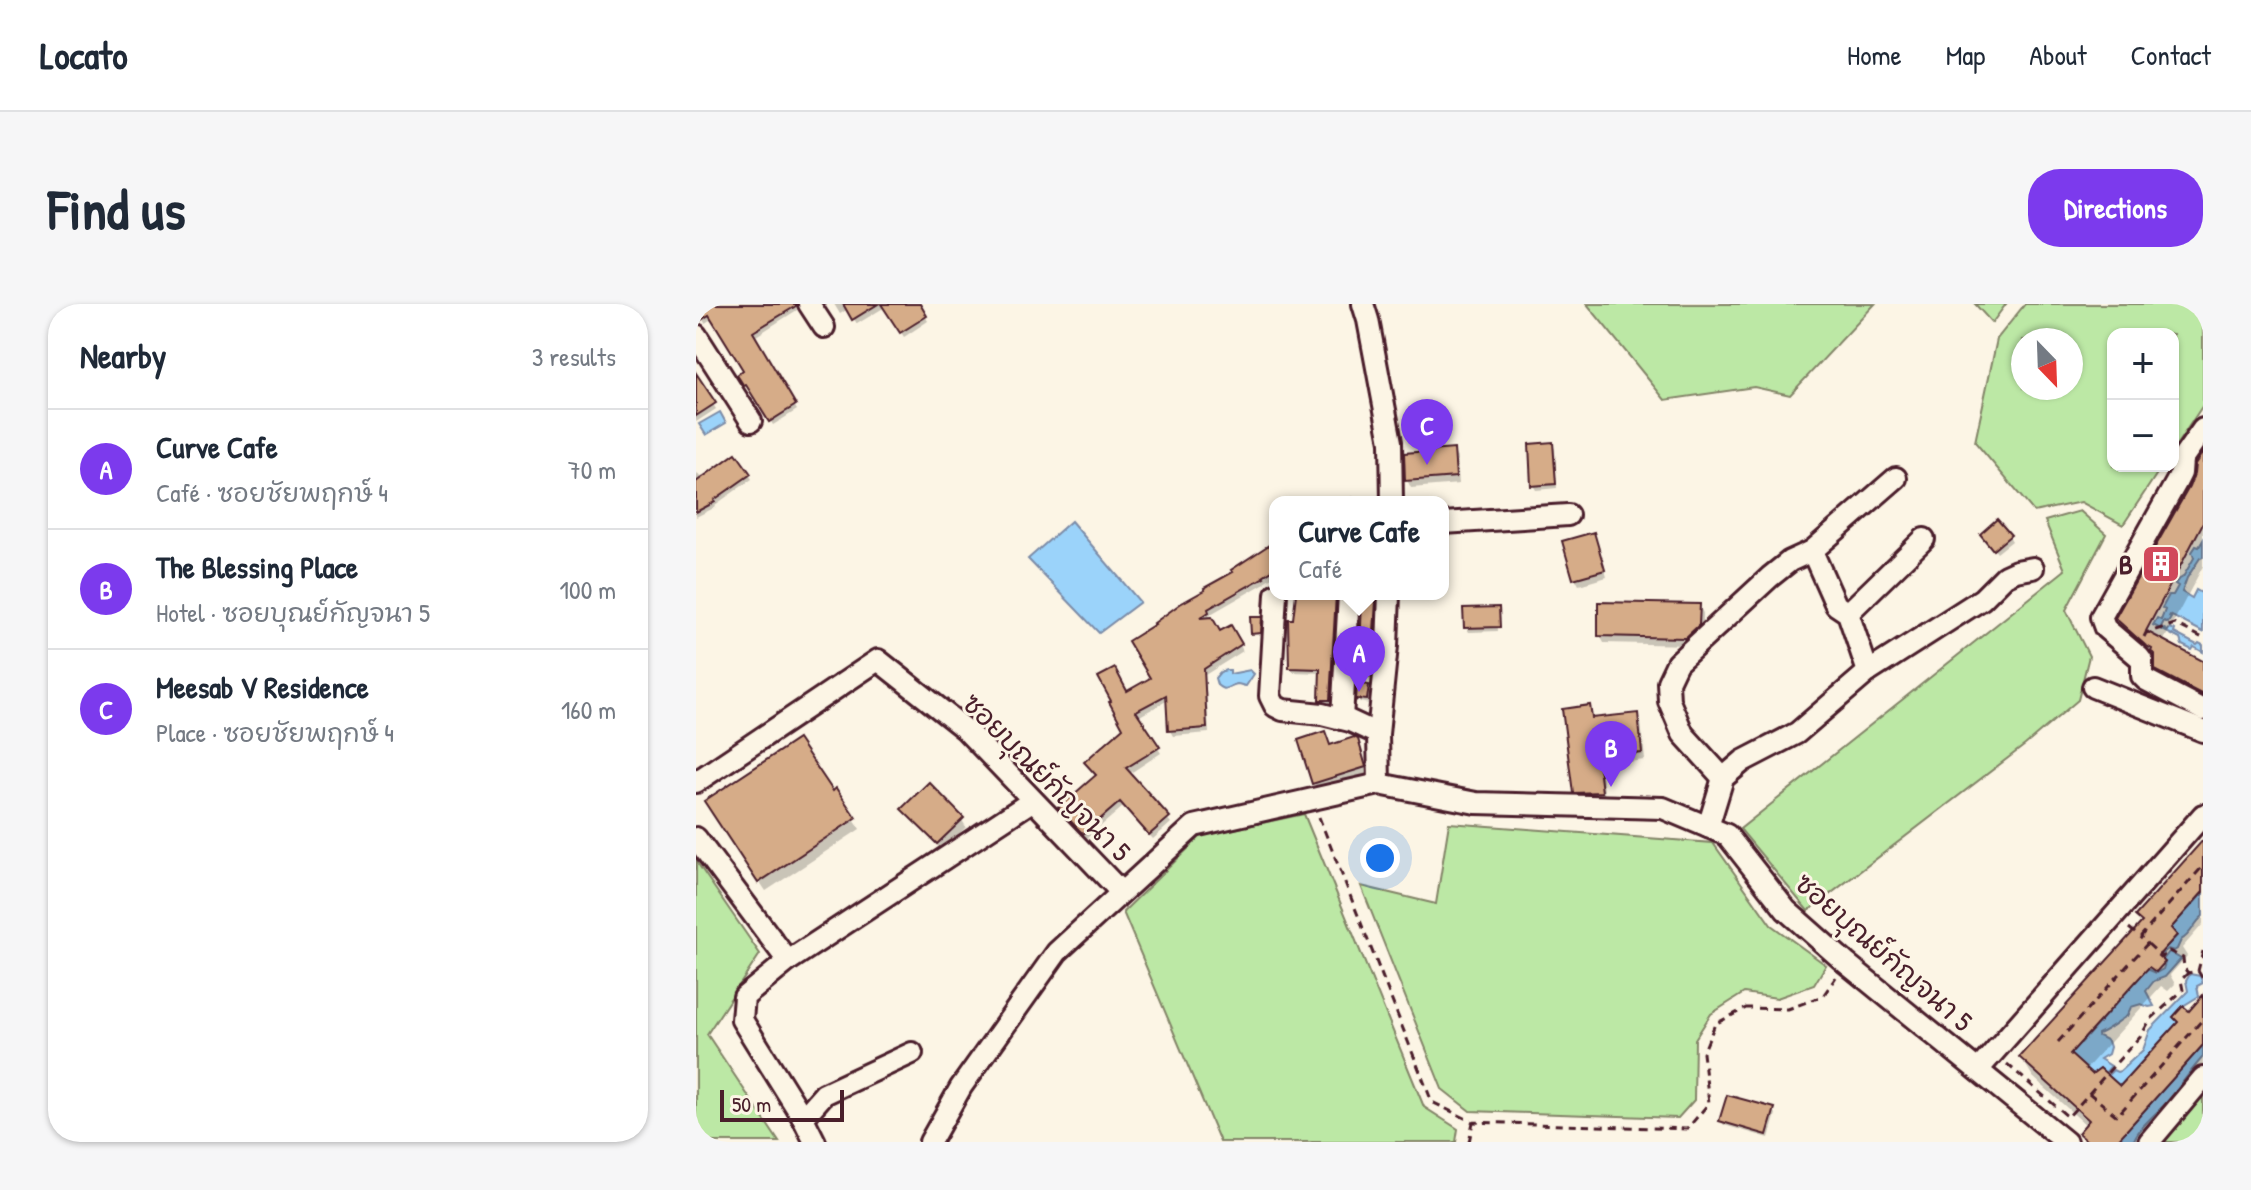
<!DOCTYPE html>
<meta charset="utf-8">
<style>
:root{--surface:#fff;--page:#f6f6f7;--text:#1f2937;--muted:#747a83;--line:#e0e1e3;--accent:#7c3aed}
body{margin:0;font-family:"Patrick Hand","Playpen Sans Thai",sans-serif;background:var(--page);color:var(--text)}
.controls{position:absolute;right:24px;top:24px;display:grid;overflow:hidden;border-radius:16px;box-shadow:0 2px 6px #0004}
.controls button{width:72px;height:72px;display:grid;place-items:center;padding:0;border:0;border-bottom:2px solid var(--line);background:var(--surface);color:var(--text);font:40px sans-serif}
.compass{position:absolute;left:1315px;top:24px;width:72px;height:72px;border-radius:50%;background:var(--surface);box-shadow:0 2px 6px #0004;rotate:157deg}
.scale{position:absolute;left:24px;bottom:20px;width:124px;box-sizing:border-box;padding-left:8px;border:4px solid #4a1f2b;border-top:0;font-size:22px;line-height:28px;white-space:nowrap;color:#4a1f2b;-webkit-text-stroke:6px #fcf5e5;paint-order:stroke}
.you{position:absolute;left:684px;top:554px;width:28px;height:28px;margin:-20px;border:6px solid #fff;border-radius:50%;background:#1a73e8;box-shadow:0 0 0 12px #1a73e833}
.badge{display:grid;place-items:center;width:52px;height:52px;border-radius:50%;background:var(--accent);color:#fff;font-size:26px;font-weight:700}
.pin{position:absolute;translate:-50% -66px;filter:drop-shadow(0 2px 4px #0008)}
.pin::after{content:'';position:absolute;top:42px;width:28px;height:24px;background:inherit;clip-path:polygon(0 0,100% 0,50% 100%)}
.popup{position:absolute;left:573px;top:192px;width:180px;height:104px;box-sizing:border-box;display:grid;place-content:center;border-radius:16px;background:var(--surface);filter:drop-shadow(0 2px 6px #0005);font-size:26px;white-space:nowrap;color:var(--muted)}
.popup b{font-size:30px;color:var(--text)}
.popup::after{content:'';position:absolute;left:50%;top:100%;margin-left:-16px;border:16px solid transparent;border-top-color:var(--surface)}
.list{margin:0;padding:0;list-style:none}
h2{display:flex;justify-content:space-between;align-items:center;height:104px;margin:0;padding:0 32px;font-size:34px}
h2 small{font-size:26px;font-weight:400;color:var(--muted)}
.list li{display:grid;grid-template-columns:52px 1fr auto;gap:24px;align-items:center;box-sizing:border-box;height:120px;padding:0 32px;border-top:2px solid var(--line)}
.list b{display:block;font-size:30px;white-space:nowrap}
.list p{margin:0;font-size:26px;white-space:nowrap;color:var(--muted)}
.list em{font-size:26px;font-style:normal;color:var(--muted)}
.map{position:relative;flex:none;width:1507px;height:838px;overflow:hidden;border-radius:32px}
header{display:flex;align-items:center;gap:48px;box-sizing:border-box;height:112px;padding:0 40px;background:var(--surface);border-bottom:2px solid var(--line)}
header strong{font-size:38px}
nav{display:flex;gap:44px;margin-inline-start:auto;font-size:28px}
.intro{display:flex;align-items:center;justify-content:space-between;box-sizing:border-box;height:192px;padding:0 48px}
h1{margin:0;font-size:56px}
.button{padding:20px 36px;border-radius:32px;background:var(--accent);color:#fff;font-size:28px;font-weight:700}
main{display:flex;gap:48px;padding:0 48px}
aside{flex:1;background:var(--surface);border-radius:32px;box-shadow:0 2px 6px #0004}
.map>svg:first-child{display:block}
</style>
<header>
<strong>Locato</strong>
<nav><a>Home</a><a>Map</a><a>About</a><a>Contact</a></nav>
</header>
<div class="intro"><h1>Find us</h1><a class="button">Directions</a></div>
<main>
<aside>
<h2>Nearby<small>3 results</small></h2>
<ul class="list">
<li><span class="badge">A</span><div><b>Curve Cafe</b><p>Café · ซอยชัยพฤกษ์ 4</p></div><em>70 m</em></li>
<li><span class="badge">B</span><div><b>The Blessing Place</b><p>Hotel · ซอยบุณย์กัญจนา 5</p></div><em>100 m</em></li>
<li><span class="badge">C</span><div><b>Meesab V Residence</b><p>Place · ซอยชัยพฤกษ์ 4</p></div><em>160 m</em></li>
</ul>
</aside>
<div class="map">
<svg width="1507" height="838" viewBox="0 0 1507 838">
<rect width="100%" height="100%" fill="#fcf5e5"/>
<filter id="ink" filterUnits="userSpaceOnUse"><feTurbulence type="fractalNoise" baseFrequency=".0125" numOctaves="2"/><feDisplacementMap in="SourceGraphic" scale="16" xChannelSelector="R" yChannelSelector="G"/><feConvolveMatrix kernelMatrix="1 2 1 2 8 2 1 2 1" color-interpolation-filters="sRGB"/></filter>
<g filter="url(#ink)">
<g fill="#bce8a5" stroke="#838468" stroke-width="2" fill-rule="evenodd">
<polygon points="891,0 1179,0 1094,91 1058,83 969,96"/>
<polygon points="1279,0 1310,0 1296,19"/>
<path d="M1329 0H1507V101L1477 146V30H1417V162H1466L1427 221 1385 198 1338 208 1279 138 1301 35ZM1327 36H1375V84H1327Z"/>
<polygon points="1384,207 1410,230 1370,306 1393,352 1382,396 1329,441 1112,607 1044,525 1369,266 1349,217"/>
<polygon points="608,510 728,803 762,825 760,838 524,838 427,608 505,532"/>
<polygon points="753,519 1017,539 1075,621 1130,661 1118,681 1081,694 1048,689 1015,710 999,735 998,796 982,814 774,807 746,785 665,582 740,600"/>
<polygon points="0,557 64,650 11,730 83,838 0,838"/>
<polygon points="1507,792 1507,838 1465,838"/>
</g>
<g fill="#9bd3fa" stroke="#7b8ba7" stroke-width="2">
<polygon points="24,108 30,119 10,131 3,120"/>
<polygon points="375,217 444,298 403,329 332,255"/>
<polygon points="1507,236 1507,253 1504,254 1491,274 1486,288 1496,294 1500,286 1507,290 1507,328 1474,311 1473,313 1475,314 1472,319 1468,317 1465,323 1472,327 1474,324 1479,326 1478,329 1501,341 1503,339 1507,341 1507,348 1498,343 1496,346 1486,341 1484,335 1457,321 1461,314 1465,316 1469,306 1466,304 1473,291 1477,291 1482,282 1479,280 1482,276 1487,273 1498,254 1496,248 1500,242 1503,243"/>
<path d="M530 366H534V370L554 366 558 370 550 382C547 382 544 380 541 380 531 382 530 389 521 381L519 374 524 368Z"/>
<path d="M1507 575V612C1498 619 1495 631 1485 636L1481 645 1478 647 1472 645 1466 650 1447 633 1473 640 1481 632 1475 624 1505 591 1493 581Z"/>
<path d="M1473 648 1485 655 1469 673 1458 677 1450 687 1458 702 1453 703 1445 700 1435 703 1431 712C1421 718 1412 726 1402 730V732L1412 737 1414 743 1412 750 1404 755 1415 762 1409 769 1404 764 1396 770 1364 741 1385 739 1451 665 1460 669 1467 665 1469 659 1466 657Z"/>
<polygon points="1494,670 1504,672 1507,679 1501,682 1503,692 1487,702 1477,713 1482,718 1414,793 1412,771 1417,766 1421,768 1424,767 1447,746 1454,726 1492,687 1490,677"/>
<path d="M1507 741V753C1494 767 1484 783 1471 798 1461 809 1443 823 1438 836L1415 838 1428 829Z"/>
</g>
<g fill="#0003">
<polygon points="6,0 97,0 101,6 57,34 101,106 77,121 54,84 52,85 43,71 50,67 17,14 9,19 0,4"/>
<polygon points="138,0 226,0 224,3 232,17 208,33 189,3 161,20 152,5 144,10"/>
<polygon points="0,73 20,105 0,118"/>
<polygon points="856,140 859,145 861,184 840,186 837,181"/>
<polygon points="757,147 761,154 763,180 715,184 711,176"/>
<polygon points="1507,151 1507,262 1467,338 1507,357 1507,404 1473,386 1461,365 1461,360 1434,335 1422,314 1494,184"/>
<polygon points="40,152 56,175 19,201 20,203 0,213 0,167 6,176"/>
<polygon points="657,192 661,198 647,198"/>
<polygon points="897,231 901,238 911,273 883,281 879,274"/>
<polygon points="1313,232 1316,237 1301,249 1289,235"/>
<polygon points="579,240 579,271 568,278 569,279 513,311 524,330 535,324 547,347 509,371 513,429 477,432 474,427 472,396 442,413 465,449 433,470 475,519 457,535 428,502 391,534 368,510 401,472 430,425 431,389 456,375 539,269"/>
<polygon points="602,290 644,290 641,294 635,400 628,400 625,396 626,369 597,368 595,363"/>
<polygon points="668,290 682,290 676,375 668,374 665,370"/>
<polygon points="1003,302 1007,309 1007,328 993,341 908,339 904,332"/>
<polygon points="801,307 802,327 773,328 770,323"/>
<polygon points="663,381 672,382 675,387 673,400 664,398 662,396"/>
<polygon points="893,403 898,415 941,411 945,418 949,456 905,461 909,495 883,495 879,488"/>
<polygon points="628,430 634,443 661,437 666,445 672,470 622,486 618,479"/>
<polygon points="140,487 164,525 70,587 16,507 136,489"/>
<polygon points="208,505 266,516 270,523 246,546 212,512"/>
<polygon points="1507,539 1507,620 1486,644 1491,652 1474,671 1479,680 1472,687 1465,682 1389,766 1396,772 1425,785 1483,720 1479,713 1493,710 1507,694 1507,773 1449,838 1389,838 1384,829 1391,822 1337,773 1325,753 1446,621 1441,613"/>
<polygon points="1077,806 1080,810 1073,834 1028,821 1025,817"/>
</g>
<g fill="#d6ac88" stroke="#4a1f2b" stroke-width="2">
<polygon points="0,0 100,0 100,2 57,28 100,101 73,118 50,81 48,82 41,71 47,66 13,11 5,16 0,8"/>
<polygon points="147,0 182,0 156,16"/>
<polygon points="185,0 224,0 231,12 204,29"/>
<polygon points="0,69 20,99 0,112"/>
<polygon points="857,138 860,180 835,182 833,140"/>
<polygon points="758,145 760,173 709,177 708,149"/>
<polygon points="1507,148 1507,219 1450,327 1507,357 1507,391 1459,366 1459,350 1455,348 1456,345 1449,341 1419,314 1493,183 1498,170 1499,160"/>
<polygon points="40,149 55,170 18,196 19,198 0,208 0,178"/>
<polygon points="1301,215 1315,231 1297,246 1284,230"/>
<polygon points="898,228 909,266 877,275 866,237"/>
<polygon points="579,237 579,264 567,272 568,273 512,305 513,308 504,314 516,313 524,327 535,321 546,340 508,365 511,424 472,427 470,391 440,407 464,443 430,464 474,513 453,531 424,498 387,530 362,504 400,471 388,458 427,424 413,398 415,397 402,373 419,364 431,387 454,374 432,337 459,320 458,319 484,300 509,286 508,284 537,268 535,266"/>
<polygon points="600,290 640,290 634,396 623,396 624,365 593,364 592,315 597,315"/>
<polygon points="666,297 680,297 675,372 663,371"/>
<polygon points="902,298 1004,300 1003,321 989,334 902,332"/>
<polygon points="803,303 804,323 768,324 767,304"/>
<polygon points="554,313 566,313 565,329 555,330"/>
<polygon points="661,379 673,381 671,396 661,395 660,397"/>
<polygon points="894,401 896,414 942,409 946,449 902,454 906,488 877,489 866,405"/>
<polygon points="629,427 634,441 658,433 662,435 670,463 616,480 602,436"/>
<polygon points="102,435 137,487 140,484 160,514 62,579 8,497"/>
<polygon points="233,478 268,514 241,540 205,505"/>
<polygon points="1507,536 1507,588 1475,624 1481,631 1462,652 1469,658 1460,668 1453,663 1374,750 1396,770 1404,764 1424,782 1482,718 1477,713 1487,702 1493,707 1507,691 1507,741 1420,838 1392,838 1382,829 1393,816 1323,753 1446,618 1439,612"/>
<polygon points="1031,791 1079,804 1071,831 1023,817"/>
</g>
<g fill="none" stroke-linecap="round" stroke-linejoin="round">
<g stroke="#4a1f2b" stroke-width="26">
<g id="minor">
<polyline points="113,0 128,23"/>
<polyline points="667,0 672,16 695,138 696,198"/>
<polyline points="0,31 55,117"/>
<polyline points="1507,125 1486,155 1485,169 1481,177 1405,313 1409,324 1443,353 1446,357 1446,372 1450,376 1507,406"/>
<polyline points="747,219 872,211"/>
<polyline points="1116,247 1140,301 1152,309 1172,368"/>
<polyline points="580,290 574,392 579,402 587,406 626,410 654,417 682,430"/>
<polyline points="1152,309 1228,235"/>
<polyline points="1397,383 1507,427"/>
<polyline points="646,415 653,290"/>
<polyline points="1027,474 987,430 973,397 972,378 981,359 1074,273 1094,257 1116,247 1200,174"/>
<polyline points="0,478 182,356 269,425 425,588"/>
<polyline points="683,480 682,430 691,342 693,290"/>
<polyline points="1012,523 1027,474 1047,457 1101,429 1172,368 1286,295 1309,272 1320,267 1337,264"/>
<polyline points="0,534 92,657 48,693 46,716 107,814 119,838"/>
<polyline points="92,657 336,497"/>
<polyline points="1282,766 1507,511"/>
<polyline points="107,814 128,790 216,749"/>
<polyline points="234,838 265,783 361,648 498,522 683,480 780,499 967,504 1031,531 1090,606 1150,659 1370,838"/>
<polyline points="1453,838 1507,774"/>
</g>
</g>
<g stroke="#4a1f2b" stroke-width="3" stroke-dasharray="8 6" stroke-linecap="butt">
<polyline points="1448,333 1450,329 1479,320 1507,334"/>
<polyline points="623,513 736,798 777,818 991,825 1013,799 1007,749 1019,720 1050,704 1092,705 1127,692 1140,673"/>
<polyline points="1433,624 1446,635"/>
<polyline points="1452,640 1466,653 1473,647 1487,654 1488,664 1492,669 1502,667 1507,647"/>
<polyline points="1502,667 1507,675"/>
<polyline points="1362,738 1451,640 1445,632 1507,562"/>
<polyline points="1311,760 1372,813 1446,730 1454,716 1487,686 1485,676 1492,669"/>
<polyline points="1393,789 1421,812 1507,715"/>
<polyline points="773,838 777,818"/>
</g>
<use href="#minor" stroke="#fcf5e5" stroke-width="20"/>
</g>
</g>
<defs>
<g id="building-square" transform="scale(2)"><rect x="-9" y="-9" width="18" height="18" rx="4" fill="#d1495b" stroke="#fcf5e5"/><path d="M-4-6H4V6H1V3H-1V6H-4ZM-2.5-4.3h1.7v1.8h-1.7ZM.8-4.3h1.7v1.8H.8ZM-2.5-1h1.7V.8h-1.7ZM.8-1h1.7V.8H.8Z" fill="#fff"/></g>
</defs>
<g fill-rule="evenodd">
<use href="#building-square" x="1465" y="260"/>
</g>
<g text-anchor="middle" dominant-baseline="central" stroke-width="6" stroke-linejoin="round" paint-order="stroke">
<g font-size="28" font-weight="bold" fill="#4a1f2b" stroke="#fcf5e5" text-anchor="end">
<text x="1437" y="260">B</text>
</g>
<g font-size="28" fill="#4a1f2b" stroke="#fcf5e5">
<text transform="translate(351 473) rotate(45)">ซอยบุณย์กัญจนา 5</text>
<text transform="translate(1188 648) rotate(41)">ซอยบุณย์กัญจนา 5</text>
</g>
</g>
</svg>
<div class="controls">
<button>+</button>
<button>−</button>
</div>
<svg class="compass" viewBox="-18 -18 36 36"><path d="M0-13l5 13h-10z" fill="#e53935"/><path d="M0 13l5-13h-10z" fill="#747a83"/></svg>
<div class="scale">50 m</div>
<div class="you"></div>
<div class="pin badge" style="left:663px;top:388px">A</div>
<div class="popup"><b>Curve Cafe</b>Café</div>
<div class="pin badge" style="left:915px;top:483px">B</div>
<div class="pin badge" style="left:731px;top:161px">C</div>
</div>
</main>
